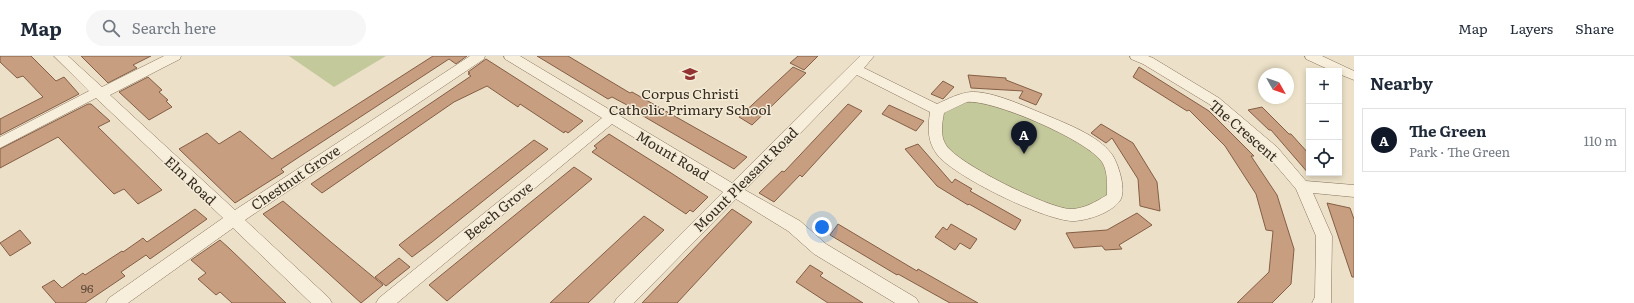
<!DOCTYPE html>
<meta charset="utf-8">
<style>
:root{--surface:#fff;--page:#f6f6f7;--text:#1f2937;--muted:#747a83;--line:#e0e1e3;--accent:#111827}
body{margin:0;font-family:Literata,serif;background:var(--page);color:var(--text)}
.controls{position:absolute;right:12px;top:12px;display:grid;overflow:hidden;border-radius:0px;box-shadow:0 2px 6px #0003}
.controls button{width:36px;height:36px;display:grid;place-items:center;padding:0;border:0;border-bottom:1px solid var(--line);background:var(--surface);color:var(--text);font:20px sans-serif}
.compass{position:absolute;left:1258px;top:12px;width:36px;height:36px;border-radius:50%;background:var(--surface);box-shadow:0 2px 6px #0003;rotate:130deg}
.you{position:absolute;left:822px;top:171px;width:14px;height:14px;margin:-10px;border:3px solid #fff;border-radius:50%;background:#1a73e8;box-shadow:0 0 0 6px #1a73e833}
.badge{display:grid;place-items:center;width:26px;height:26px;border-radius:50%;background:var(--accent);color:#fff;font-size:13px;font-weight:700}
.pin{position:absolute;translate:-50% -33px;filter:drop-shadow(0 1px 2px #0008)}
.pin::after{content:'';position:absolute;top:21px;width:14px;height:12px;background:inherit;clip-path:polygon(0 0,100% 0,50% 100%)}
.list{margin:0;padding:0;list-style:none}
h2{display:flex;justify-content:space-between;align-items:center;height:52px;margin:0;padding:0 16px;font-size:17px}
h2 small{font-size:13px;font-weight:400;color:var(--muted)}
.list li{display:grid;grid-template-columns:26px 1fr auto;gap:12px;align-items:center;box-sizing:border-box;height:64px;margin:0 8px 8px;padding:0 8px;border:1px solid var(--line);border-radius:0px}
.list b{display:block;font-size:15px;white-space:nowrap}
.list p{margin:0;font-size:13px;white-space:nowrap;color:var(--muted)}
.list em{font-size:13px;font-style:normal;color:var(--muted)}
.icon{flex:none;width:22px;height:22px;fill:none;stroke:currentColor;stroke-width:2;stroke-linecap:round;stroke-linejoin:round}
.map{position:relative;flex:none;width:1354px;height:247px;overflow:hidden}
header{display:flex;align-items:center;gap:24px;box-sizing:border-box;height:56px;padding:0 20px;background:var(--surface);border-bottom:1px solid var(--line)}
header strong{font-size:19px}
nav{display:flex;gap:22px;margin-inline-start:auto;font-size:14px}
.search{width:280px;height:36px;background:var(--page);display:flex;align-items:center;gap:10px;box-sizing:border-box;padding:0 14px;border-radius:22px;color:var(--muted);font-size:15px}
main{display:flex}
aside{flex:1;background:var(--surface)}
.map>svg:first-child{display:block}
</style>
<header>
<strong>Map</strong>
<div class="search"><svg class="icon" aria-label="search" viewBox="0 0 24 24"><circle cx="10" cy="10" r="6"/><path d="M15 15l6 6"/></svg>Search here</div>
<nav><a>Map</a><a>Layers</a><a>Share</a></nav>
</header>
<main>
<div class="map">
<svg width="1354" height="247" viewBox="0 0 1354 247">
<rect width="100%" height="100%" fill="#ece1c8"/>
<g fill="#c4c99c">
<polygon points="289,0 386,0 334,31"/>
<polygon points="977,41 1008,49 1106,100 1114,142 1093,156 1043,153 942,96 937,54"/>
</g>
<g fill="#c79e80" stroke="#845e45">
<polygon points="0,0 31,0 56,25 64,21 79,38 0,79 0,63 43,41 23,20 17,22 0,6"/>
<polygon points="81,0 151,0 133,9 137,12 108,27"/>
<polygon points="433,0 467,0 456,8 449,3 299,101 281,113 284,116 235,147 179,93 207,77 219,88 240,75 272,103"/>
<polygon points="537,0 568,0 630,37 632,36 747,101 734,113 638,57 640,56 612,41 608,43"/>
<polygon points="798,0 818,0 804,14 790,7"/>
<polygon points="486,3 583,65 568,77 565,75 564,77 520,48 518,51 487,30 454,46 322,137 311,128 471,20 468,18 470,17 468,16"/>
<polygon points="793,11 806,17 752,69 739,61"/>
<polygon points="1139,11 1209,55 1254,100 1251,100 1277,139 1294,193 1291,228 1272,247 1237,247 1269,216 1273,175 1266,174 1256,138 1225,90 1189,54 1187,55 1133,21"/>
<polygon points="968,19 1006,22 1006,24 1042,38 1036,49 1019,42 1023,35 971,32"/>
<polygon points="148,21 162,34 159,36 168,44 166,45 172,51 149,64 119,36"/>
<polygon points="943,25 954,31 943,43 931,38"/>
<polygon points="88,48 91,48 110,65 98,71 162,134 138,148 124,133 114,138 58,81 0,112 0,93"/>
<polygon points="848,48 862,55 802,121 800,119 774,146 759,137 782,115 784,116"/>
<polygon points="889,49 924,65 916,75 882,58"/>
<polygon points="1262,51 1289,78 1291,78 1309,98 1309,118 1271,74 1269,74 1248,54"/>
<polygon points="1101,68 1133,87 1157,126 1160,155 1140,150 1138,123 1112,82 1106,87 1091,77"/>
<polygon points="609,78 668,115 708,141 693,156 690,154 686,158 592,96 597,92 594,90"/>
<polygon points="534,84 548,93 432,186 412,201 399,189"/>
<polygon points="918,88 952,127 955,123 972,133 970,135 1021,164 1015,174 969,148 968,149 937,130 905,93"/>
<polygon points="574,111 592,123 447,245 429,229"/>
<polygon points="283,145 331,186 383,229 361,247 263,158"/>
<polygon points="1327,147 1350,152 1354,163 1354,221 1352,221"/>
<polygon points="195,153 207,163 150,203 146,199 121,216 125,220 85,247 56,247 42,231 54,224 62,232 83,217 85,219 122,195 123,196 143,182 147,186"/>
<polygon points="732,153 752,166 677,247 642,247"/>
<polygon points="1137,157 1152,169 1119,189 1122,193 1105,194 1102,190 1074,192 1066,177 1107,174"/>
<polygon points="644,160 664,174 588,247 550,247"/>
<polygon points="838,168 917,215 918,213 978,247 950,247 898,218 897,219 830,179"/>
<polygon points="951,168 977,183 970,193 960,187 955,194 935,181 943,171 947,174"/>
<polygon points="20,174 31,187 10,200 0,187"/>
<polygon points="220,184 230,193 286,247 232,247 220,236 216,239 198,223 206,217 191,204"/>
<polygon points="399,202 410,211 386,230 375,221"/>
<polygon points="810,209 823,217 820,220 863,247 828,247 796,226"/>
</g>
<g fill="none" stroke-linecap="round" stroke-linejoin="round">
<g stroke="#87735e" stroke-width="1">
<g id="minor">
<polygon points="54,0 68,0 102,31 164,0 181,0 180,3 110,39 235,154 470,0 485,0 484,3 245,164 329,242 332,247 311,247 233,172 128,247 106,247 109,242 223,162 96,42 0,92 0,81 89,35"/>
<path d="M504 0H520L732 127 860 0H874L864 12 937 48C948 43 959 37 971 36 993 35 1026 51 1046 59 1067 68 1097 79 1111 97 1118 106 1128 136 1119 146 1110 157 1089 164 1075 165 1049 167 950 119 936 97 927 84 928 71 930 56L857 19 745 134 800 165 826 188 916 242 919 247H895L814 198 788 175 736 143 634 247H614L617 242 723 136 612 68 397 247H376L379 242 602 62 505 3ZM967 46C992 43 1087 84 1102 106 1108 116 1107 128 1107 139 1095 146 1084 153 1070 153 1048 152 958 108 946 89 940 80 942 67 944 57Z"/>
<polygon points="1130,0 1148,0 1153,2 1219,42 1277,91 1306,125 1354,129 1354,141 1313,137 1332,180 1331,247 1312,247 1315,241 1316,180 1296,133 1267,99 1209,48 1143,8 1131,3"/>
<polygon points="1305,0 1322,0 1354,15 1354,24 1339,18 1339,15 1332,15 1306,3"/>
</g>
</g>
<use href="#minor" fill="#f7eedb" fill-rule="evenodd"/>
</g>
<defs>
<g id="school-bare" transform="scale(1.2)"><path d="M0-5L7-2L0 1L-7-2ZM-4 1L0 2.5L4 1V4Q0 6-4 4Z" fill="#923233" stroke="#f4ebd7" stroke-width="2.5" paint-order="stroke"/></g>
</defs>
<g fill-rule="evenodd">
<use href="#school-bare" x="690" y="18"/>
</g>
<g text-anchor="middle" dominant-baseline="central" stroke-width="3" stroke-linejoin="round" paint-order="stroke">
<g font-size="12" fill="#5c4839">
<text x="87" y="232">96</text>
</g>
<g font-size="14" fill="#382c21" stroke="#f4ebd7">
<text x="690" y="37">Corpus Christi<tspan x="690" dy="16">Catholic Primary School</tspan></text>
</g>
<g font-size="14" fill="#382c21" stroke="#f4ebd7">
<text transform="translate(1244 74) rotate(41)">The Crescent</text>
<text transform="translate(673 99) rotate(31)">Mount Road</text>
<text transform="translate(295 121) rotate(-34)">Chestnut Grove</text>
<text transform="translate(745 123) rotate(-45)">Mount Pleasant Road</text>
<text transform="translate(191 124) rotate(43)">Elm Road</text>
<text transform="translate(498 154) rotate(-39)">Beech Grove</text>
</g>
</g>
</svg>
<div class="controls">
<button>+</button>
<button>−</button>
<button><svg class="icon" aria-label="locate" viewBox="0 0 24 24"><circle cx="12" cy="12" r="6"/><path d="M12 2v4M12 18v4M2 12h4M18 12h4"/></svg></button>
</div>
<svg class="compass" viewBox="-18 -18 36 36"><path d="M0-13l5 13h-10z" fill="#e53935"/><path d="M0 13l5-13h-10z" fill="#747a83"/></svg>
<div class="you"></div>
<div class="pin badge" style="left:1024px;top:98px">A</div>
</div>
<aside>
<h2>Nearby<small></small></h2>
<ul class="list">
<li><span class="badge">A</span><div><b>The Green</b><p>Park · The Green</p></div><em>110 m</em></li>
</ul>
</aside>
</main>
